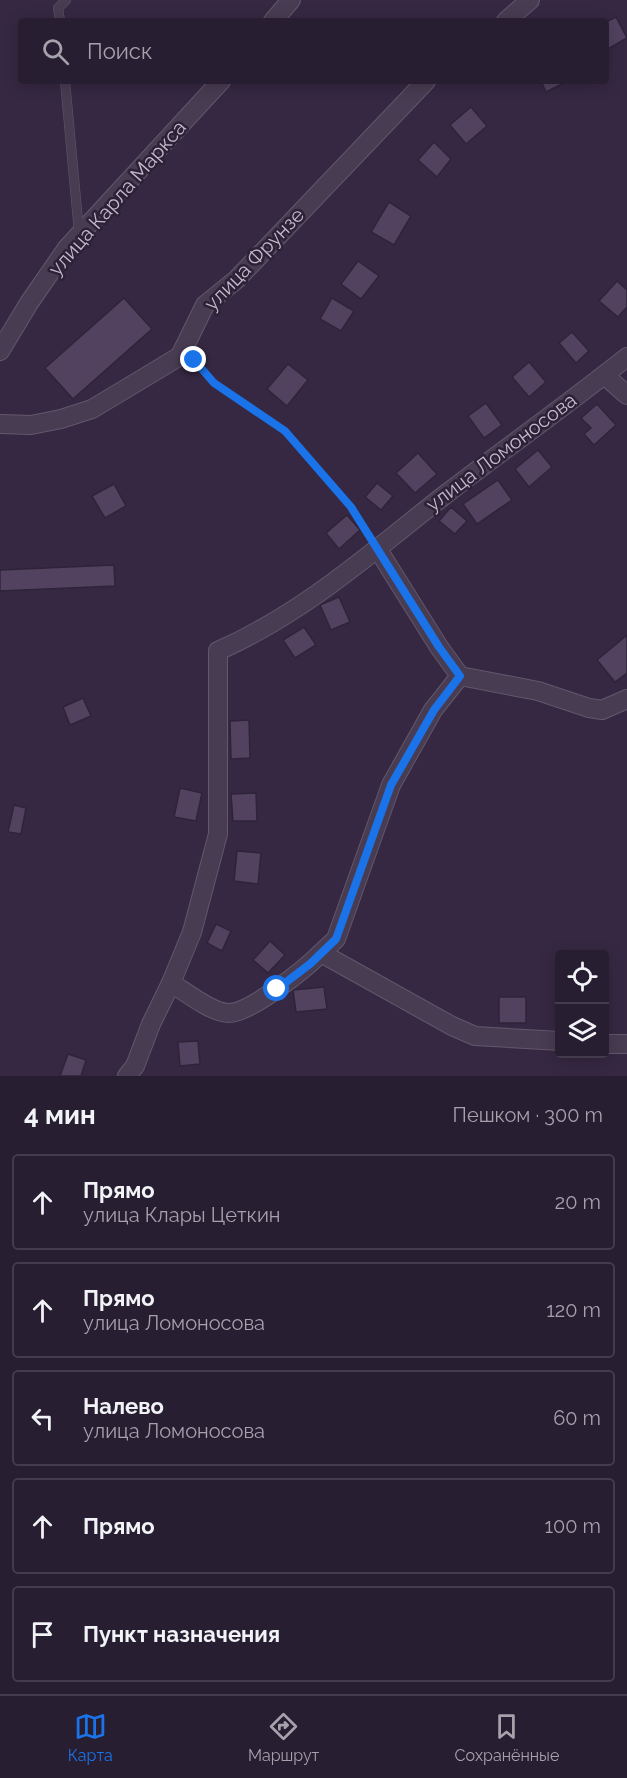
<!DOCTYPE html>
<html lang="ru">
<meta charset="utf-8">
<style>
:root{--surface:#281e32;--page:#30273a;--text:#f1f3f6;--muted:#a5a2ac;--line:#443c4d;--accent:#1a73e8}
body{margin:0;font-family:Raleway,sans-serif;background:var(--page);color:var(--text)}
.controls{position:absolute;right:18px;bottom:18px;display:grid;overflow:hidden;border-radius:6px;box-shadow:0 3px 15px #0003}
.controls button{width:54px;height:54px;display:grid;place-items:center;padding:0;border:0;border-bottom:2px solid var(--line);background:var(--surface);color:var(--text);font:30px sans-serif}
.stop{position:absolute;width:18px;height:18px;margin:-14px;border:4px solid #1a73e8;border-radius:50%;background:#fff}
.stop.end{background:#1a73e8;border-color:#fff;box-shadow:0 2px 6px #0008}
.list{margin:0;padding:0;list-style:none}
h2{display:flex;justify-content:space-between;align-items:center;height:78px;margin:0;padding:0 24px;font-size:26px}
h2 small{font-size:20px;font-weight:400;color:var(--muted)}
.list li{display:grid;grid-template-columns:39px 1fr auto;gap:18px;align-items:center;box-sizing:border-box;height:96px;margin:0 12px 12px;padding:0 12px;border:2px solid var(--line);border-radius:6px}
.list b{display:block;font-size:22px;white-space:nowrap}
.list p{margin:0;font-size:20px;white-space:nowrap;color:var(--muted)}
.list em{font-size:20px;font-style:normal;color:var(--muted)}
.icon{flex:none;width:33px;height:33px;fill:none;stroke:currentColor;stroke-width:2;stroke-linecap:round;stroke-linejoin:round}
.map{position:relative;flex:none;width:627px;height:1076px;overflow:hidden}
.search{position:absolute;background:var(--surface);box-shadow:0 3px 15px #0003;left:18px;right:18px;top:18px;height:66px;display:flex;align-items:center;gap:15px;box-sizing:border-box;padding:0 21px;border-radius:6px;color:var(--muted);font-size:22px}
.sheet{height:618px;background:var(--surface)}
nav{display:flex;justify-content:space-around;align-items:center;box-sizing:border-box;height:84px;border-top:2px solid var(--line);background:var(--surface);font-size:16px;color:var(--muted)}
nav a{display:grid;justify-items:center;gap:3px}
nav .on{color:var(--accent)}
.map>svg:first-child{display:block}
</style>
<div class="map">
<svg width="627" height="1076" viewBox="0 0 627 1076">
<rect width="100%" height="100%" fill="#362842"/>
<g fill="#524260" stroke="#2f2339" stroke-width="1.5">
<polygon points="616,17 627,38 606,50 606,22"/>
<polygon points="541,81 568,81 546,92"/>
<polygon points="471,107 487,126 466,144 450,125"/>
<polygon points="434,142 451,159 437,177 418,160"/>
<polygon points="389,202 411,216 394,245 371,232"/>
<polygon points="358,261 379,276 361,299 341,284"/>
<polygon points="617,281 627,290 627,307 618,317 599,301"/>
<polygon points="124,298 152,329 73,399 45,368"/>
<polygon points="332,298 354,311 341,331 320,319"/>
<polygon points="572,332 589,351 576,363 559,343"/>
<polygon points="529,362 546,382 529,397 512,377"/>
<polygon points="288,364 308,380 287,406 267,389"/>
<polygon points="486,403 502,425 484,438 468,416"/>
<polygon points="597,404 616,425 594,445 584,434 591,428 581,418"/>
<polygon points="538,450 552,467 529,487 515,469"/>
<polygon points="418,453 437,474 415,493 396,473"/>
<polygon points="498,480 512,500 477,524 463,504"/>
<polygon points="377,483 393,496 381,510 365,497"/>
<polygon points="114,484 126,506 105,518 92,496"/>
<polygon points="451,507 467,521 455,534 439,521"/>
<polygon points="347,515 360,530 339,549 326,533"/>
<polygon points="114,565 115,586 0,591 0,570"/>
<polygon points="339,597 350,622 331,630 320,605"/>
<polygon points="304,627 316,645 295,658 283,640"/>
<polygon points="627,635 627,673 615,682 597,660"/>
<polygon points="83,698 91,716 70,725 63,707"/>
<polygon points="249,720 250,758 231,759 230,721"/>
<polygon points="180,788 202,793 196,821 174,817"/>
<polygon points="256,793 257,821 233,821 231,794"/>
<polygon points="14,805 26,808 21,834 8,832"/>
<polygon points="237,851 261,853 258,884 234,881"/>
<polygon points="216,924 231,931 222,951 207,943"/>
<polygon points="270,941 285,955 268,973 253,960"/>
<polygon points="324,987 327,1009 296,1012 293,990"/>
<polygon points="556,995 560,995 560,1019 555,1019"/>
<rect x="499" y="997" width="27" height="26"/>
<polygon points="198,1041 200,1064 180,1066 178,1042"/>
<polygon points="68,1054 86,1060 81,1076 60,1076"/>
</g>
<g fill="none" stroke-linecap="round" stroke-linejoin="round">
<g stroke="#63576c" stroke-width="10">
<g id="service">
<polyline points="60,21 58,8 66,0"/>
<polyline points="65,81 79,232"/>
</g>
</g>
<g stroke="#63576c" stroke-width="20">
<g id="minor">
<polyline points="273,21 291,0"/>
<polyline points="506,21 530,0"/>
<polyline points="0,351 29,303 67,248 221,81"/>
<polyline points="604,375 627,395"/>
<polyline points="0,424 31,425 61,419 92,409 152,373 180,356 205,305 237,279 426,81"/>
<polyline points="460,676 538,691 589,708 602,710 627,699"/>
<polyline points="321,953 336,939 391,785 433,710 460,676 439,647 377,548"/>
<path d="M171 983C186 992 212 1013 229 1013 250 1013 305 969 321 953L452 1026 475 1036 560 1041"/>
<polyline points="604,1044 627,1044"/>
<path d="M127 1076 135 1066 151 1024 171 983 192 932 218 834V651C304 613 373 551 446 494 506 448 568 404 627 357"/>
</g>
</g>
<polyline stroke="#58566d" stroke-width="3" stroke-dasharray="4.5 4.5" stroke-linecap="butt" points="196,362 214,383 285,431 351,507 368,534"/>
<use href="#service" stroke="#483c52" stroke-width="9"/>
<use href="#minor" stroke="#483c52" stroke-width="18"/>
</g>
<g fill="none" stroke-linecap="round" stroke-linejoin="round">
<polyline stroke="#1a73e8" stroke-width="8" points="194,360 214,383 285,431 351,507 439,647 460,676 434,710 391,785 336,939 310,964 277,989"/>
</g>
<g text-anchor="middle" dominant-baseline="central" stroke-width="5" stroke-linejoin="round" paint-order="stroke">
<g font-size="20" fill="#c4b9cc" stroke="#2d2137">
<text transform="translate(117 198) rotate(-49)">улица Карла Маркса</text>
<text transform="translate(254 259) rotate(-46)">улица Фрунзе</text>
<text transform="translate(501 452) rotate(-37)">улица Ломоносова</text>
</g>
</g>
</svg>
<div class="controls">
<button><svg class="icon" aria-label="locate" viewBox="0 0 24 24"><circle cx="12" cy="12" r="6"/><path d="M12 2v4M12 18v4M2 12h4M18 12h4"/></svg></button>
<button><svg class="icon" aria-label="layers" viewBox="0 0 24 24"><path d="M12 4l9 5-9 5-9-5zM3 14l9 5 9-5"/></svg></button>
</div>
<div class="stop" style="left:277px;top:989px"></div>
<div class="stop end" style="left:194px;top:360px"></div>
<div class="search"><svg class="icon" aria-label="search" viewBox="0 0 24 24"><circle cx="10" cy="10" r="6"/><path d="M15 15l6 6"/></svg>Поиск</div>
</div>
<section class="sheet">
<h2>4 мин<small>Пешком · 300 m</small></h2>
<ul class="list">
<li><svg class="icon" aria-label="ahead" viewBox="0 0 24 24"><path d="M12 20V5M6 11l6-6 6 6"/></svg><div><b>Прямо</b><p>улица Клары Цеткин</p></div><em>20 m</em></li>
<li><svg class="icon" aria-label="ahead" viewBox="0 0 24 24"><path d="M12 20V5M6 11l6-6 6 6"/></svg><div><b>Прямо</b><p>улица Ломоносова</p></div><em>120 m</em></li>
<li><svg class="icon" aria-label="left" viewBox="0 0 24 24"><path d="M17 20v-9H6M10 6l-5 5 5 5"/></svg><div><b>Налево</b><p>улица Ломоносова</p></div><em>60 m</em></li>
<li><svg class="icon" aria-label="ahead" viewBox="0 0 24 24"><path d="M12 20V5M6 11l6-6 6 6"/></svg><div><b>Прямо</b></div><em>100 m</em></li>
<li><svg class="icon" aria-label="arrive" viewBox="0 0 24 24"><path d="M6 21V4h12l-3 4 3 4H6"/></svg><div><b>Пункт назначения</b></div></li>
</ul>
</section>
<nav>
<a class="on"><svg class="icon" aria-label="map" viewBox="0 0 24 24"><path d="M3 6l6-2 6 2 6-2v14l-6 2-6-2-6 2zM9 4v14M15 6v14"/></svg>Карта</a>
<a><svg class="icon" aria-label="directions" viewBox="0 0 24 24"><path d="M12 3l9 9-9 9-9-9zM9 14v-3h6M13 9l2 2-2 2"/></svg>Маршрут</a>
<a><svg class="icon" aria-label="saved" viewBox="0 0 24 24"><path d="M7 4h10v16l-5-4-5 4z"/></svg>Сохранённые</a>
</nav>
